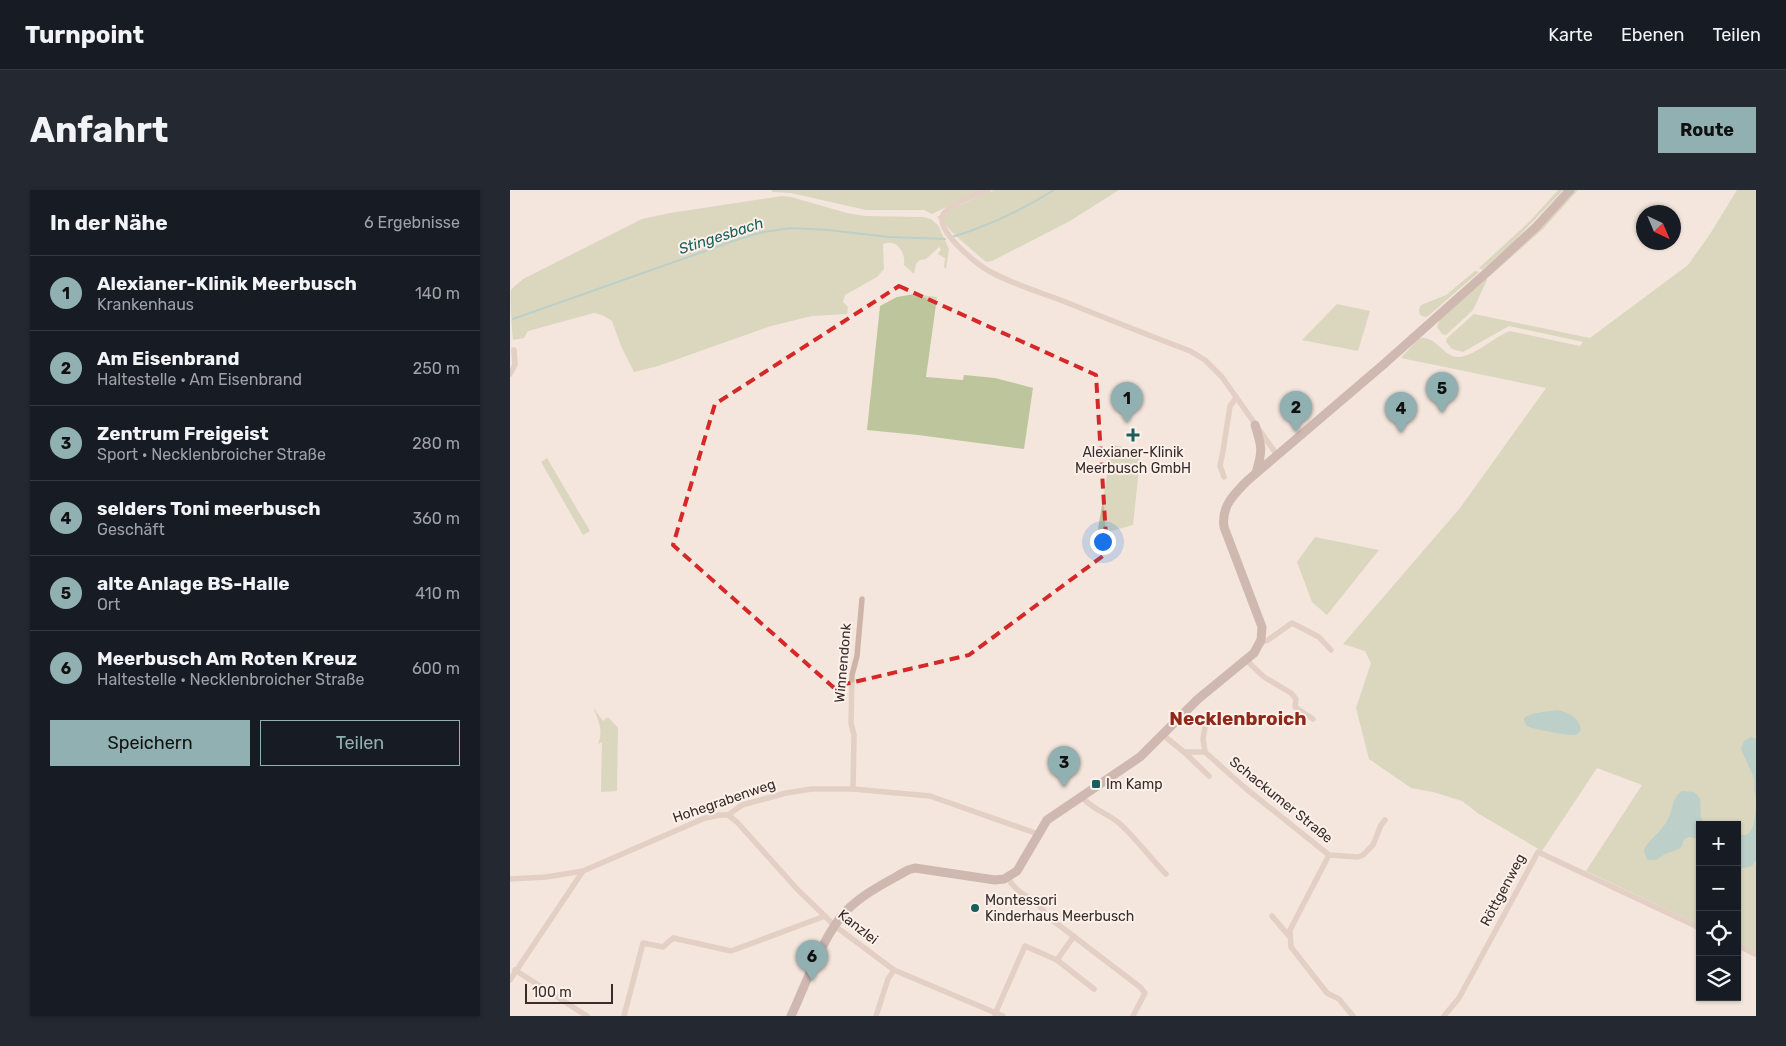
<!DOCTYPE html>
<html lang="de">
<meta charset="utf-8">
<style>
:root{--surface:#171b24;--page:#242831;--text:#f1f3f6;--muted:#9ea1a6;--line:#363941;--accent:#90b0b1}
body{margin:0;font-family:Rubik,sans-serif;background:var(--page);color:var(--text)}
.controls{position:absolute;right:15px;bottom:15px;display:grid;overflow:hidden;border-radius:0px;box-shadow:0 1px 4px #0004}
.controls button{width:45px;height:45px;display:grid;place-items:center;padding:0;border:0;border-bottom:1px solid var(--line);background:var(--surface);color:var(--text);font:25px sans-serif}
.compass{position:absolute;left:1126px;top:15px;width:45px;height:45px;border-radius:50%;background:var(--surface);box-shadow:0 1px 4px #0004;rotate:136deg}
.scale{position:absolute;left:15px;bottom:12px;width:88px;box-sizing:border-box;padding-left:5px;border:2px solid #3a2c28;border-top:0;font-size:14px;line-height:18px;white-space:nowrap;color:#3a2c28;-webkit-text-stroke:4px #fbf1ea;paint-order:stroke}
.you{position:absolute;left:592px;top:351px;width:18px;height:18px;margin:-12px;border:4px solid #fff;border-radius:50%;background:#1a73e8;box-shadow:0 0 0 8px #1a73e833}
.badge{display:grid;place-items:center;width:32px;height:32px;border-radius:50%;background:var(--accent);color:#111;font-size:16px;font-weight:700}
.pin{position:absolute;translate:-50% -41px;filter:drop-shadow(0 1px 2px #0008)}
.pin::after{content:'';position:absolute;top:26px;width:18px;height:15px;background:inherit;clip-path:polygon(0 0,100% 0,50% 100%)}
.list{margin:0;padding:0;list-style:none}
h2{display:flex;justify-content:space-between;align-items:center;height:65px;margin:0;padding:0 20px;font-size:21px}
h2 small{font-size:16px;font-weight:400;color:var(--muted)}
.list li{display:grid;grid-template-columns:32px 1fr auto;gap:15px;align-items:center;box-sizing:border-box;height:75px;padding:0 20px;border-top:1px solid var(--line)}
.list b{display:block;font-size:19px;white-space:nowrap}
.list p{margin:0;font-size:16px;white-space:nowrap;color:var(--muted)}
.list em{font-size:16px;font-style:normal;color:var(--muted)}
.actions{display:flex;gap:10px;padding:15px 20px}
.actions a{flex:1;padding:11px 0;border:1px solid var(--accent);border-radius:0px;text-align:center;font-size:18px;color:var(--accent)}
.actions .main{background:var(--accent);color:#111}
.icon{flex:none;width:28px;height:28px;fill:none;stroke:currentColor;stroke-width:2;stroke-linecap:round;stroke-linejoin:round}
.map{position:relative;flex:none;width:1246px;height:826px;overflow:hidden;border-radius:0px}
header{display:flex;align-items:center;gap:30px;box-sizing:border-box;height:70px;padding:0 25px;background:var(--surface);border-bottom:1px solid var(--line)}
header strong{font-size:24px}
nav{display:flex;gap:28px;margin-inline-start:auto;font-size:18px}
.intro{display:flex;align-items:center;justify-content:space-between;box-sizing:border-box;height:120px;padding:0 30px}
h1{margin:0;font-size:35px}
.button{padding:12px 22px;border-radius:0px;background:var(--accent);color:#111;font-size:18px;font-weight:700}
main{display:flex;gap:30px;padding:0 30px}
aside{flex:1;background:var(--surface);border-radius:0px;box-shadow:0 1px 4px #0004}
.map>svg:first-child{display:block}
</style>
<header>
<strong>Turnpoint</strong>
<nav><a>Karte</a><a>Ebenen</a><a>Teilen</a></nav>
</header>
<div class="intro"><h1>Anfahrt</h1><a class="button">Route</a></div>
<main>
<aside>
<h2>In der Nähe<small>6 Ergebnisse</small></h2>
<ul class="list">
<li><span class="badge">1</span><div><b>Alexianer-Klinik Meerbusch</b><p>Krankenhaus</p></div><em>140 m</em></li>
<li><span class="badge">2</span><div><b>Am Eisenbrand</b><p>Haltestelle · Am Eisenbrand</p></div><em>250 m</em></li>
<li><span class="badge">3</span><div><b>Zentrum Freigeist</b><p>Sport · Necklenbroicher Straße</p></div><em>280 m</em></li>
<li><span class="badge">4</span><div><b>selders Toni meerbusch</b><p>Geschäft</p></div><em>360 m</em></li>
<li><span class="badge">5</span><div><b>alte Anlage BS-Halle</b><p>Ort</p></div><em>410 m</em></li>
<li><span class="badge">6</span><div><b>Meerbusch Am Roten Kreuz</b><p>Haltestelle · Necklenbroicher Straße</p></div><em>600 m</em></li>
</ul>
<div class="actions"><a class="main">Speichern</a><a>Teilen</a></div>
</aside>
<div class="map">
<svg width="1246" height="826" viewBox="0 0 1246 826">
<rect width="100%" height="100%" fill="#f4e6dd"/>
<g fill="#bcc59b">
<polygon points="262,0 472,0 422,24 414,20 356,20 281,3 262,2"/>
<polygon points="484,0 609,0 560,31 482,71 476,72 447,47 427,27 443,18"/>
<polygon points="1048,0 1053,0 1006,49 972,80 969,78 1020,31"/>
<polygon points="1065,0 1068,0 1033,39 980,86 978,85 1059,8"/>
<path d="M1227 0H1246V758L1244 761 1227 753V635H1190V735L1076 681 1132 595 1087 578 1032 661 969 624 952 611 923 602 901 598 859 569 846 518 861 473 855 461 833 454 950 318 1036 198 891 168 909 148C927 145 934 169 950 167 966 165 984 147 1000 141L1070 156 1073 152 999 136 953 162 942 159 936 152 937 148 964 124 1080 148 1178 75 1200 44Z"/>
<path d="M272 6 281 7 337 23 355 26 413 27 421 29 428 35 439 59 436 79 434 77 435 68 428 64 431 59 429 57 416 69 410 70 406 74 404 84 394 75C396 63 387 48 373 54L374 79 367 87 335 105 333 112 338 117 337 124 302 126 261 136 148 176 124 182 111 156 102 131 92 125 84 123 18 141 14 148 3 150C2 141 0 108 1 100 4 96 10 92 13 89L132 29 160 23Z"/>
<polygon points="965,81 969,82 918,126 915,127 910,125 909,120 911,115 936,105"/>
<polygon points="977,86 977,90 963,120 936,145 932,144 927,137 930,129"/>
<polygon points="405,104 427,107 416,187 453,190 454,185 485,188 523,198 514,259 408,245 357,240 370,116 387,107"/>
<polygon points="827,114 860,121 848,161 792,150"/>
<polygon points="602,255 631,260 623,335 587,345"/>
<polygon points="37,268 80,341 73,345 31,272"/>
<polygon points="805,347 869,360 817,425 802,412 787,372"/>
<path d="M83 517 93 531 98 527 108 538 107 601 91 602 92 552 88 554C94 541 88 529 83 517Z"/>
</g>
<g fill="#79b4b0">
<path d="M1048 520C1059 523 1069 527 1071 540 1068 543 1068 544 1065 545 1060 546 1021 539 1017 536 1015 534 1014 531 1014 528 1020 523 1039 521 1048 520Z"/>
<polygon points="1241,547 1246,549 1246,609 1244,599 1244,588 1231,559 1234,551"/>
<path d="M1172 601 1184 602 1190 608 1191 627 1194 635H1190V649L1179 647 1174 649 1172 656 1169 659 1155 664 1146 670H1137L1134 661 1135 657C1142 647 1153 640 1158 629 1163 620 1162 607 1172 601Z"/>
<path d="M1246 616V670C1243 678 1235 679 1227 677V643C1244 653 1245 627 1246 616Z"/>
</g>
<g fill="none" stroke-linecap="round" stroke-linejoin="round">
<g stroke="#79b4b0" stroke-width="2">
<path d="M442 47C478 36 512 20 544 0"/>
<polyline points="3,129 232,48 254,42 281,38 318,40 379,47 435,49"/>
</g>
<g stroke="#ceb4a7" stroke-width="5.5">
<path d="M478 0C467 5 438 14 433 25 425 41 467 74 479 81 502 94 529 102 553 111 595 128 638 145 680 161L695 170 712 187 767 265"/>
<polyline points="0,184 5,175 4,160"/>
<polyline points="714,287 710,276 713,261 720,216 726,208"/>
<polyline points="750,453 758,450 782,433 809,447 821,460"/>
<polyline points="736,470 754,487 781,503 786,509 785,517 803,529"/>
<polyline points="695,537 693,549 695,562 734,597 819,665 848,667 853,665 863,655 871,635 875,630"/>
<polyline points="653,545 674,562 695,562"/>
<polyline points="674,562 699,586"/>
<polyline points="343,599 344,545 341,533 342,485 347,466 352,409"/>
<path d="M571 606C581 619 597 623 609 633 626 648 640 668 656 684"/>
<polyline points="218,625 227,632 287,699 325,736 384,780 493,826"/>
<polyline points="819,665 780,740 781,757 817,803 829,809 843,826"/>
<path d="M498 688C506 705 529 709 537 726L630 797 635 803 623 826"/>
<polyline points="0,689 36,687 73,681 195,628 210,625 218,625 232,615 276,603 302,599 343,599 420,606 528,644"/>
<polyline points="762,726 779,746"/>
<polyline points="1227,755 1245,764 1246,762"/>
<polyline points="547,770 564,746"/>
<polyline points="5,780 77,826"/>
<polyline points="0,790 73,681"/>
<polyline points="485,824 515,756 547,770 584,799"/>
<polyline points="114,826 133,753 153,757 163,748 221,761 315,726"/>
<polyline points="366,826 378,789 384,780"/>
<polyline points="934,826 949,808 1028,662 1190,738"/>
</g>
<g stroke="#a28278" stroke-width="9">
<path d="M745 235C752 257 753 260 746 283"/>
<path d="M281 826C295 796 314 743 337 720 354 703 377 692 398 680L405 678 485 690 494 689 507 681 537 630 630 567 688 509 744 463 751 450 752 437 714 337C711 317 723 305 737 291L874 174 975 84 1026 37 1060 0"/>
</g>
</g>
<path d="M0 0H1246V826H0ZM389 96 586 185 597 363 459 465 323 497 163 355 205 214Z" fill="#f4e6dd" fill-opacity=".55" fill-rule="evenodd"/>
<path fill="none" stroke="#d62828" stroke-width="4" stroke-dasharray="10 6" stroke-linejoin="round" d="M389 96 586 185 597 363 459 465 323 497 163 355 205 214Z"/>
<g fill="#1a5f5c" stroke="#fbf1ea" stroke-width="2">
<path d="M620.5 237.5h5v5h5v5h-5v5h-5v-5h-5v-5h5z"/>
<rect x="581" y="589" width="10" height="10" rx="2.5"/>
<circle cx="465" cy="718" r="5"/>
</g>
<g text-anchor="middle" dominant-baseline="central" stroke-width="4" stroke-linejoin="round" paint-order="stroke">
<g font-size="14" fill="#3a2c28" stroke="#fbf1ea" text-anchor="start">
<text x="623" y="262" text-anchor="middle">Alexianer-Klinik<tspan x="623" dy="16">Meerbusch GmbH</tspan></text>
<text x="596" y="594">Im Kamp</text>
<text x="475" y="710">Montessori<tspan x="475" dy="16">Kinderhaus Meerbusch</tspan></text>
</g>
<g font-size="14" fill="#3a2c28" stroke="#fbf1ea">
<text transform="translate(333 473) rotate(-85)">Winnendonk</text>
<text transform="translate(771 610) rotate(39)">Schackumer Straße</text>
<text transform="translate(214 611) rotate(-19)">Hohegrabenweg</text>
<text transform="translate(993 700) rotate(-62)">Röttgenweg</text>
<text transform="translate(348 737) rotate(38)">Kanzlei</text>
</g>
<g font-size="15" font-style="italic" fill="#1a5f5c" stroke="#fbf1ea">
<text transform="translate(211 46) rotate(-18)">Stingesbach</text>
</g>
<g font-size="19" font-weight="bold" fill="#90281a" stroke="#fbf1ea">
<text x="728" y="528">Necklenbroich</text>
</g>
</g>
</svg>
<div class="controls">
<button>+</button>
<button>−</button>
<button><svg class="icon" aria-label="locate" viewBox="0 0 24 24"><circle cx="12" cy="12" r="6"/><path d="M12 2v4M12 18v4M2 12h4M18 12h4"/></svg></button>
<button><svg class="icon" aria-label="layers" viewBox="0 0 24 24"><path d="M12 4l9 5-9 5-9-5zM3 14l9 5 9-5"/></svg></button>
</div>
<svg class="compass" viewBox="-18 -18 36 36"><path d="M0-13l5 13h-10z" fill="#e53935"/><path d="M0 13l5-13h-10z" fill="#9ea1a6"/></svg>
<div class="scale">100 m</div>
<div class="you"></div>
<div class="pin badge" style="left:617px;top:233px">1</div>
<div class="pin badge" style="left:786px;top:242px">2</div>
<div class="pin badge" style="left:554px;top:597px">3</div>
<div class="pin badge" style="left:891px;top:243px">4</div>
<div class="pin badge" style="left:932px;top:223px">5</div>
<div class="pin badge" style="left:302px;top:791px">6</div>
</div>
</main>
